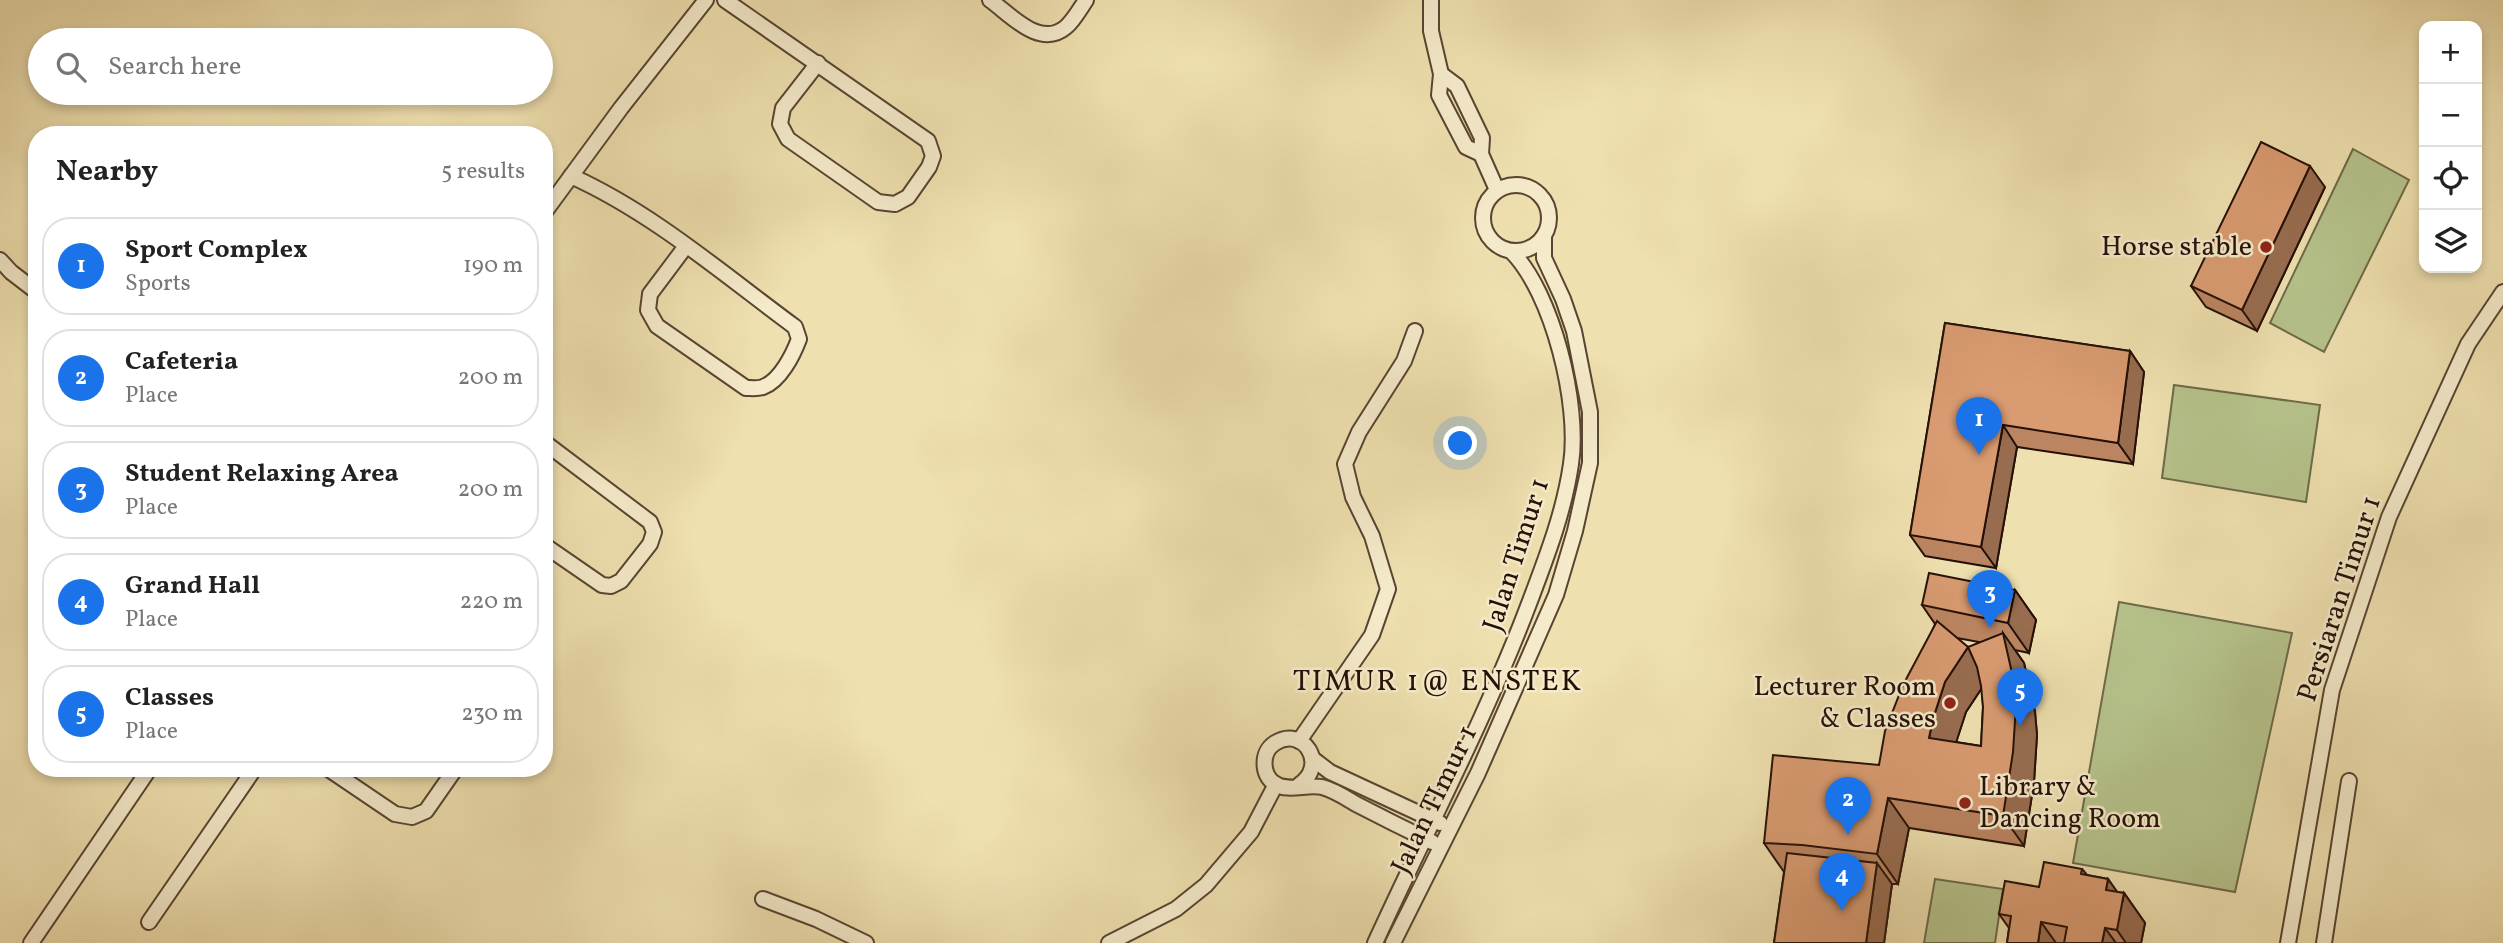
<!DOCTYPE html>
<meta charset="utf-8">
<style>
:root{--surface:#fff;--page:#f6f6f6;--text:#222;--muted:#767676;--line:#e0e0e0;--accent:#1a73e8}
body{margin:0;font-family:Vollkorn,serif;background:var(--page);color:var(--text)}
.controls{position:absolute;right:21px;top:21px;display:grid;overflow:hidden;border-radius:14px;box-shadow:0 4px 10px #0003}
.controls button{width:63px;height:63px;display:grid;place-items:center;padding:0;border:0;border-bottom:2px solid var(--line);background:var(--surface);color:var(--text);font:35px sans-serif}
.you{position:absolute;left:1461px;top:444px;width:24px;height:24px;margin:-18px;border:5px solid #fff;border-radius:50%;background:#1a73e8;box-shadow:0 0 0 10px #1a73e833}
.badge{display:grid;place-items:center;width:46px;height:46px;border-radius:50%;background:var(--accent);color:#fff;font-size:23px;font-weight:700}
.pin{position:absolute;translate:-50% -58px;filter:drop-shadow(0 2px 4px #0008)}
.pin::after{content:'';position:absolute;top:37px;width:24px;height:21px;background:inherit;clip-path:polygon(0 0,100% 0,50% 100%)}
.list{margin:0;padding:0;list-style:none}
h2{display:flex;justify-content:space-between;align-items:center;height:91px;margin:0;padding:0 28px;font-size:30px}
h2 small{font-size:23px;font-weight:400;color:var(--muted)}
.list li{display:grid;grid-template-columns:46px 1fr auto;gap:21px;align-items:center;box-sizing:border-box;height:98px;margin:0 14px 14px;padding:0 14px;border:2px solid var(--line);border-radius:28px}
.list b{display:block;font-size:26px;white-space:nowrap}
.list p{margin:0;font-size:23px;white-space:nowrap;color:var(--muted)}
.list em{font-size:23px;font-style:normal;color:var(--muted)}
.icon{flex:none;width:38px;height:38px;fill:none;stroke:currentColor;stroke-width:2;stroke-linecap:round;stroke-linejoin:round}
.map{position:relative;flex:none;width:2503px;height:943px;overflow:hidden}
.search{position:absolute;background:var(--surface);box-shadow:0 4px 10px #0003;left:28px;top:28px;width:525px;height:77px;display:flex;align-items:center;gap:18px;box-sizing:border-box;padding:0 24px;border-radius:38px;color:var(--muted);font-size:26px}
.panel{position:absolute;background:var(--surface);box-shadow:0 4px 10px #0003;left:28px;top:126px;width:525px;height:651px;border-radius:28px}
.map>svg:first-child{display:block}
</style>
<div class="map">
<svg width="2503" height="943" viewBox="0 0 2503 943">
<rect width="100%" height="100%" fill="#efe0af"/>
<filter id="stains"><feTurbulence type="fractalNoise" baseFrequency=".00286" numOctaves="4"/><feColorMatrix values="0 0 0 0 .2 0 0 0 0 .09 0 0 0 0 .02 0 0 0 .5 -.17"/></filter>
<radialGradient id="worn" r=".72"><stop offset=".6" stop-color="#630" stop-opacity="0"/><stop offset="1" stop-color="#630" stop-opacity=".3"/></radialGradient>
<g fill="#b6c38c" stroke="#6e6a4a" stroke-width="2">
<polygon points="2353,149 2409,180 2324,352 2270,323"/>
<polygon points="2174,385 2320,405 2306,502 2162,478"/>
<polygon points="2119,602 2292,633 2235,892 2073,863"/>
<polygon points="1935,879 2003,889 1995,943 1924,943"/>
</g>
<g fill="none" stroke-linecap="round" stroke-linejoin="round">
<g stroke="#584431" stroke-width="18">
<g id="minor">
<polyline points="725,0 928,141 933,156 929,167 908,197 895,204 878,202 788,139 780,124 783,108 818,63"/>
<path d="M990 0C1011 15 1040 49 1066 27 1074 20 1080 9 1086 0"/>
<polyline points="1431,0 1431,31 1441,74 1439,95 1466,147 1481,154"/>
<polyline points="1441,74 1457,86 1482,138 1481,154 1497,190"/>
<path d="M571 176C653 213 723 274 795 327L799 339C793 355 780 381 763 387 758 389 751 388 746 388L657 326 648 310 650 294 686 246"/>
<circle cx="1516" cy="218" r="33"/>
<polyline points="544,213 621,108 706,0"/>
<polyline points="0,260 11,272 37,292"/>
<polyline points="544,442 650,522 654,532 650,544 621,581 611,586 602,585 544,545"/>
<polyline points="1299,741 1372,635 1388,589 1372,536 1353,497 1345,464 1359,432 1404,361 1415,331"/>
<polyline points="1313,759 1330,772 1440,823"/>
<polyline points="327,768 395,814 412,817 426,811 456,768"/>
<path d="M1299 785C1329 765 1303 725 1275 743 1261 752 1261 774 1275 784 1288 792 1307 784 1322 787 1334 790 1346 798 1356 804 1381 817 1407 830 1432 842"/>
<polyline points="763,899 816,919 866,943"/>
<polyline points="149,922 255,768"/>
<polyline points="31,943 150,768"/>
<polyline points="1109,943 1176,909 1206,885 1251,832 1276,784"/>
<path d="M1375 943C1427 829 1486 718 1530 601 1547 556 1564 512 1571 464 1580 405 1553 293 1511 251"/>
<polyline points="1393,943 1478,773 1556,595 1575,531 1590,463 1590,412 1574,331 1563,299 1544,258 1544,236"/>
<polyline points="2288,943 2332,690 2389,517 2468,344 2503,292"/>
<polyline points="2324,943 2349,781"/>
</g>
</g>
<use href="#minor" stroke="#f5ebcb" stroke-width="14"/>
</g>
<g fill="#bb8561" stroke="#251007" stroke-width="2" fill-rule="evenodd">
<polygon points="2325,187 2257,331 2206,307 2191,286"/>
<polygon points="1945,323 2130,351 2144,372 2133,464 2017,447 1996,568 1925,556 1910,535"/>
<path d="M2015 590 2036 620 2029 653 2015 650 2024 663 2035 712 2037 735 2034 782 2024 846 1909 828 1898 884H1892L1884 943H1774L1784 872 1764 843 1879 765 1935 624 1922 605ZM1957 638 1979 642 1969 649ZM1982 688 1983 707 1981 746 1956 742 1966 712Z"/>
<polygon points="2082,869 2087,875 2108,879 2117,892 2124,893 2145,923 2141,943 2007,943 2009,928 1999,914 2039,887"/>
</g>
<g fill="#986c4f" stroke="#251007" stroke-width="2">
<polygon points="2310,166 2325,187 2257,331 2242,310"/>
<polygon points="2130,351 2144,372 2133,464 2118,443"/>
<polygon points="2003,425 2017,447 1996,568 1981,547"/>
<polygon points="2015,590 2036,620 2029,653 2008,623"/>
<polygon points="2003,633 2024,663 2035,712 2037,735 2034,782 2024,846 2003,816"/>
<polygon points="1968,647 1989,677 1966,712 1954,749 1929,738 1933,719 1945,682"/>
<polygon points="1888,798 1909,828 1898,884 1877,854"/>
<polygon points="1877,863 1892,884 1884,943 1866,943"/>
<polygon points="2108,879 2123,900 2124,893 2145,923 2141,943 2126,943 2117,930 2106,890"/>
<polygon points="2041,922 2056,943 2038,943"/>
<polygon points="2105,928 2116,943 2102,943"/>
</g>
<g fill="#d99b71" stroke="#251007" stroke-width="2">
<polygon points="2261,142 2310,166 2242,310 2191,286"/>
<polygon points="1945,323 2130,351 2118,443 2003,425 1981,547 1910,535"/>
<polygon points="1929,573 2015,590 2008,623 1922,605"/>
<polygon points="1937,621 1968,647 1945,682 1933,719 1929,738 1981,746 1983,707 1981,686 1977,667 1968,647 2003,633 2014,682 2016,705 2013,752 2003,816 1888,798 1877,854 1802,845 1764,843 1773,755 1879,765 1885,731 1903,685"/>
<polygon points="1787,853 1877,863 1866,943 1774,943"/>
<polygon points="2044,862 2082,869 2081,874 2108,879 2106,890 2124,893 2117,930 2105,928 2102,943 2064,943 2067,927 2041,922 2038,943 2007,943 2011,916 1999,914 2005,881 2039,887"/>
</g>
<g fill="#8f2418" stroke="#f5ebcb" stroke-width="2.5">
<circle cx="2266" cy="247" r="7"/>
<circle cx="1950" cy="703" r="7"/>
<circle cx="1965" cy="803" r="7"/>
</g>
<g text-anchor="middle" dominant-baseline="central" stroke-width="5" stroke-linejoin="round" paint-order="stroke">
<g font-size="28" fill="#251007" stroke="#f5ebcb" text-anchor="end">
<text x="2252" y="247">Horse stable</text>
<text x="1936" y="687">Lecturer Room<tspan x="1936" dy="32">&amp; Classes</tspan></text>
<text x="1979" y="787" text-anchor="start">Library &amp;<tspan x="1979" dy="32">Dancing Room</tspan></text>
</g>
<g font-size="28" fill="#251007" stroke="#f5ebcb">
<text transform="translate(1517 555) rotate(-72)">Jalan Timur 1</text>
<text transform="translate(2340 599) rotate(-72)">Persiaran Timur 1</text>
<text transform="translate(1435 800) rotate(-64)">Jalan TImur 1</text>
</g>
<g font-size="30" letter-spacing="2" fill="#251007" stroke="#f5ebcb">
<text x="1438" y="682">TIMUR 1@ ENSTEK</text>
</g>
</g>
<rect width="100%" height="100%" filter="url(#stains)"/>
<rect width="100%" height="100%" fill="url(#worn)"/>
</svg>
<div class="controls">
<button>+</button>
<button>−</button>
<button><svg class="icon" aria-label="locate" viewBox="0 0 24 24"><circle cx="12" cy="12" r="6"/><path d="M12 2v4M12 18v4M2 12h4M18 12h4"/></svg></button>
<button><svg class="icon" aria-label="layers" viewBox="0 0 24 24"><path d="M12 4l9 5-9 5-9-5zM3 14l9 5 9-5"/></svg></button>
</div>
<div class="you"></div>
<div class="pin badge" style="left:1979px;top:455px">1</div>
<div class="pin badge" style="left:1848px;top:835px">2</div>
<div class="pin badge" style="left:1990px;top:628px">3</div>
<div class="pin badge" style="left:1842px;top:911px">4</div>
<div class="pin badge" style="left:2020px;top:726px">5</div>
<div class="search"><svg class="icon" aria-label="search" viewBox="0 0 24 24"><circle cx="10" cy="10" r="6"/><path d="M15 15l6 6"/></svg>Search here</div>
<section class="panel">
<h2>Nearby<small>5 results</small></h2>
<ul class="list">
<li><span class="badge">1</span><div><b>Sport Complex</b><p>Sports</p></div><em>190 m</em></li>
<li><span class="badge">2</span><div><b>Cafeteria</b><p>Place</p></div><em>200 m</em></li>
<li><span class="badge">3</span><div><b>Student Relaxing Area</b><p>Place</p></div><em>200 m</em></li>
<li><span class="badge">4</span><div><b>Grand Hall</b><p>Place</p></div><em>220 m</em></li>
<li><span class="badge">5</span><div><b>Classes</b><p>Place</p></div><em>230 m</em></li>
</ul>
</section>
</div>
